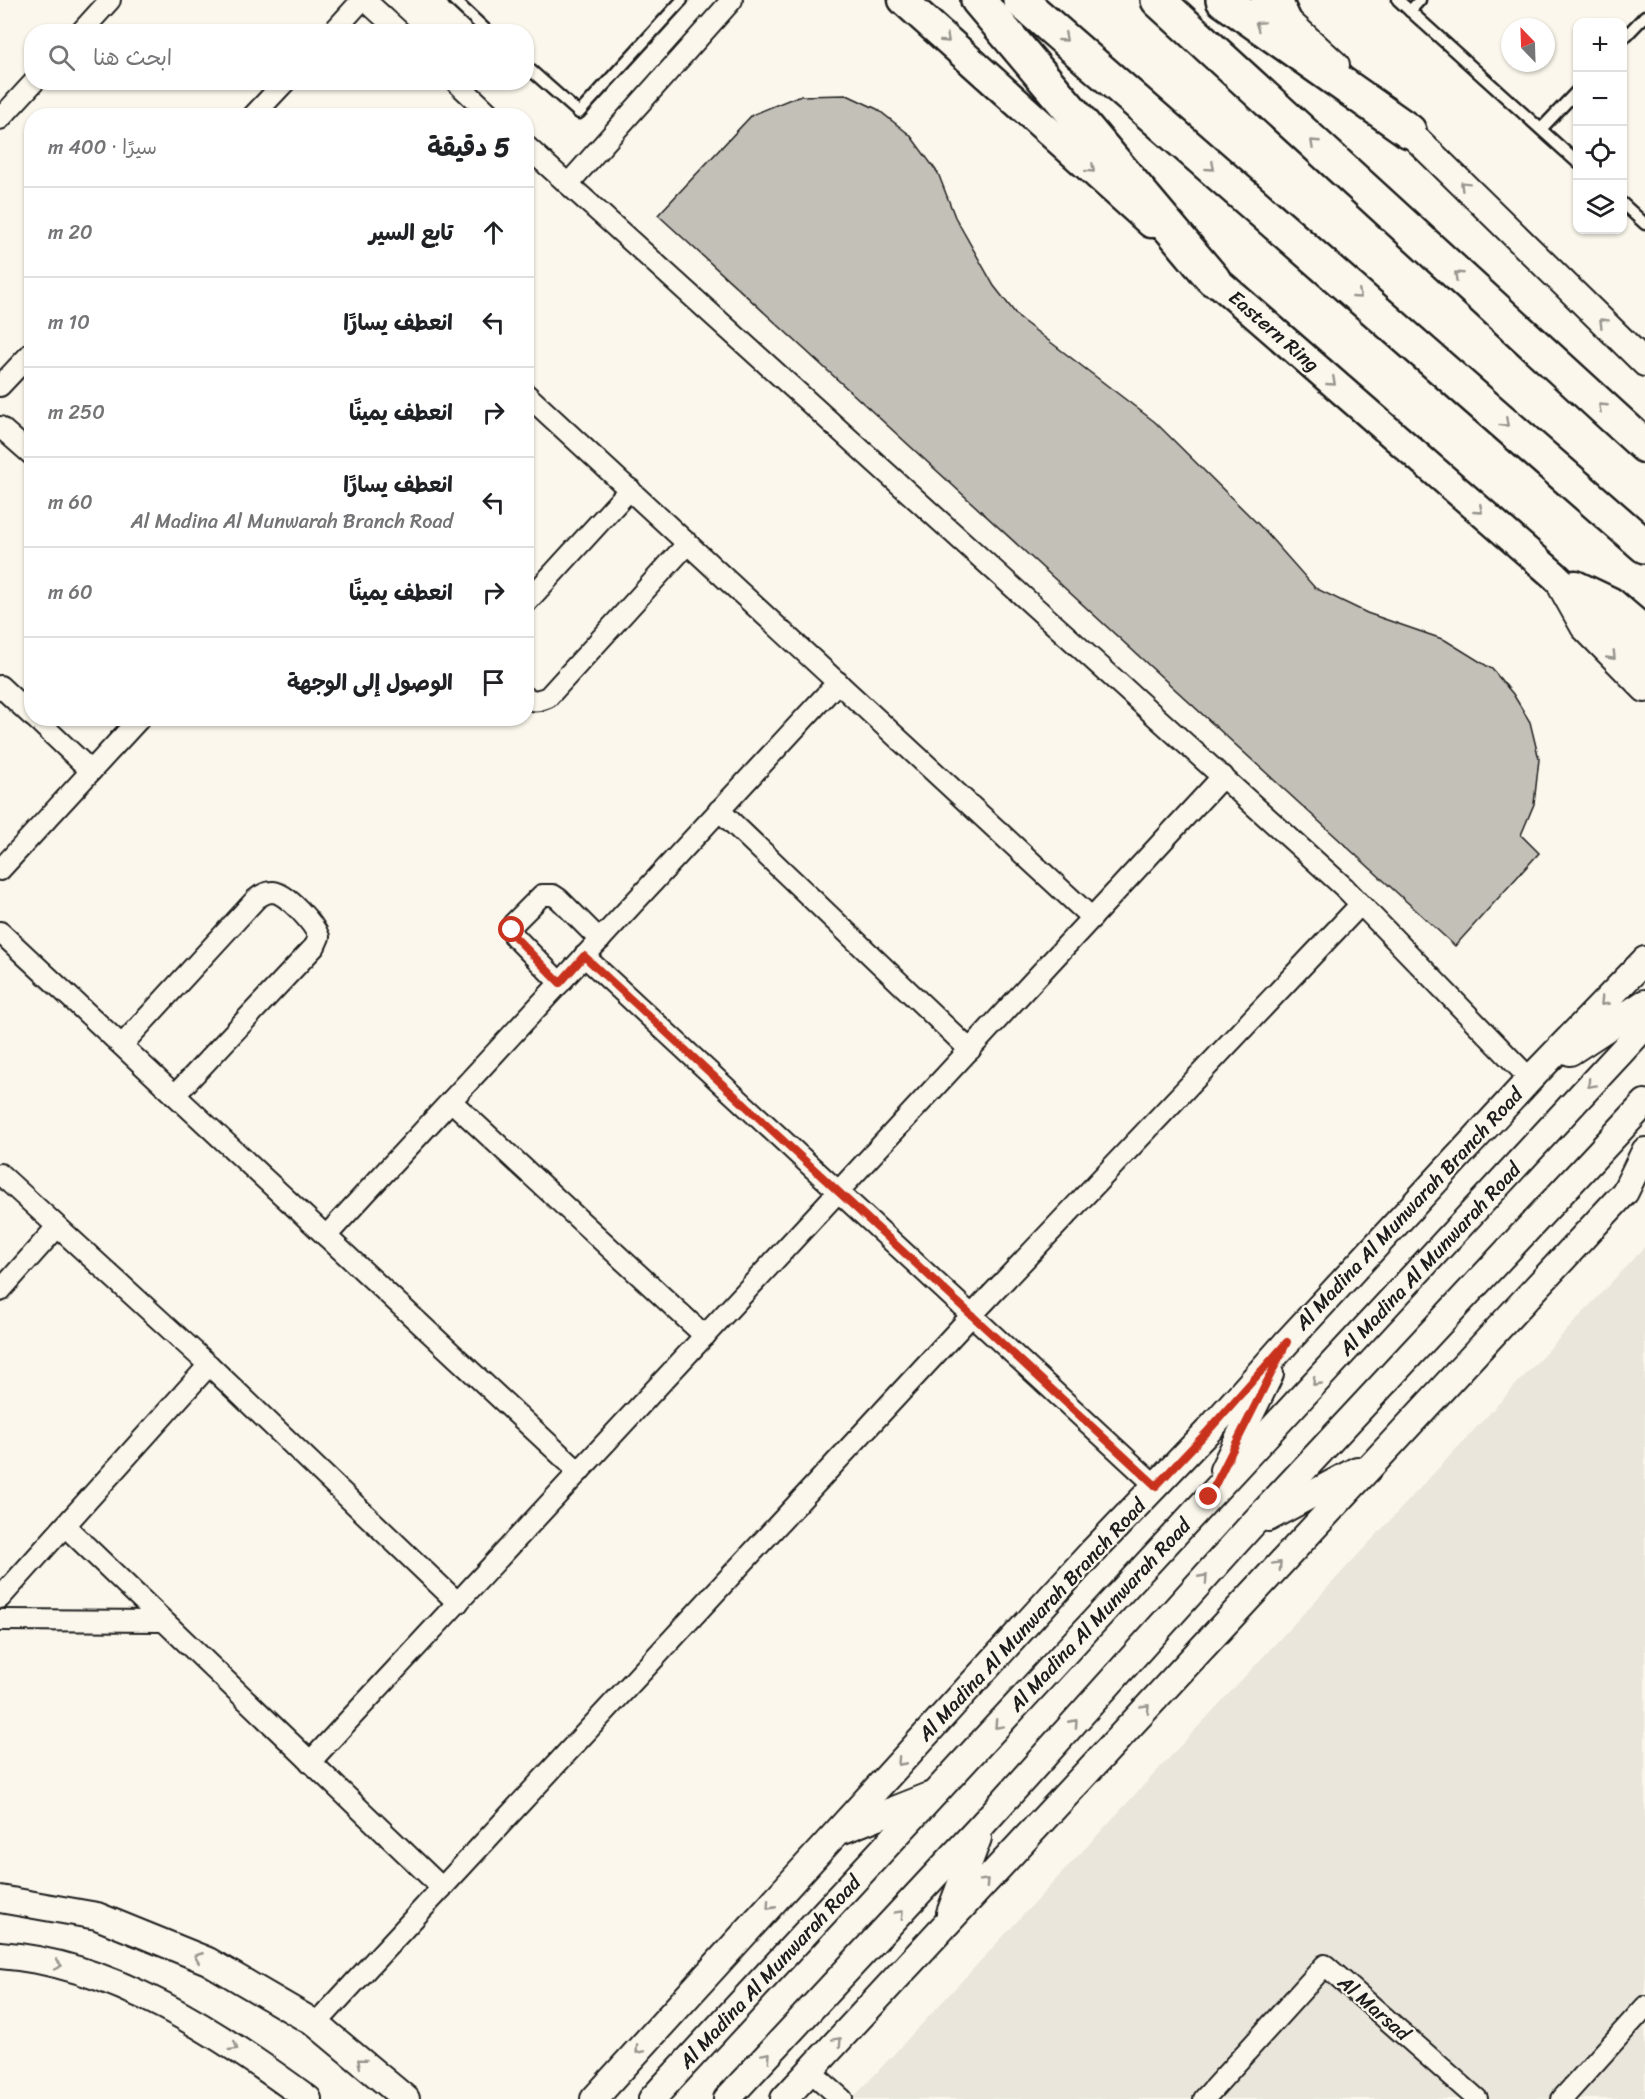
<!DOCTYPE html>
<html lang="ar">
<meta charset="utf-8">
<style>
:root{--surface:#fff;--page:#f6f6f6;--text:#202124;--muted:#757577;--line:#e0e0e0}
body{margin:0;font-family:Sriracha,"Playpen Sans Arabic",sans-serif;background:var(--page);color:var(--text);direction:rtl}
.controls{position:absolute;right:18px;top:18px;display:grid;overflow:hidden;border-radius:12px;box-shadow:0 2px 4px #0004}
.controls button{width:54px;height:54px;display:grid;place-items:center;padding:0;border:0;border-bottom:2px solid var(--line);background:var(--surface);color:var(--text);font:30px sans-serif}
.compass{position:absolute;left:1501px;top:18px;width:54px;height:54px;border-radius:50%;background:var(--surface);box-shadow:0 2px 4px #0004;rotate:337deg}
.stop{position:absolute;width:18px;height:18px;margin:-14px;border:4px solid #c8321e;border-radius:50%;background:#fff}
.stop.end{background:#c8321e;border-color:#fff;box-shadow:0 2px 6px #0008}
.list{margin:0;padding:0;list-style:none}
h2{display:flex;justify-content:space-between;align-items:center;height:78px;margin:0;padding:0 24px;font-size:26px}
h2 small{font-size:20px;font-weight:400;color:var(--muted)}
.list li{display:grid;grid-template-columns:39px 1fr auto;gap:18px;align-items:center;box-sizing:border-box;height:90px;padding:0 24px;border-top:2px solid var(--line)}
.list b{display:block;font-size:22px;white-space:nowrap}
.list p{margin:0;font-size:20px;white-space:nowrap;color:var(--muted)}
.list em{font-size:20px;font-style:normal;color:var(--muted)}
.icon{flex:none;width:33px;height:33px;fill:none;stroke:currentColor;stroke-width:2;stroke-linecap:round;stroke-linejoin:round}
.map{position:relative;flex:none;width:1645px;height:2099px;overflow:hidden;direction:ltr}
.search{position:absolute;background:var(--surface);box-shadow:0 2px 4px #0004;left:24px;top:24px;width:510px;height:66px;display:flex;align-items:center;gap:15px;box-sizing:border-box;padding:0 21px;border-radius:24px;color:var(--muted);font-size:22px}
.panel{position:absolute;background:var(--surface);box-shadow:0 2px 4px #0004;left:24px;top:108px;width:510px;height:618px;border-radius:24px;direction:rtl}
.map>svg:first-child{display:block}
</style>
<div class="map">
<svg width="1645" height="2099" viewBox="0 0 1645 2099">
<rect width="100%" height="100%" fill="#fbf7ec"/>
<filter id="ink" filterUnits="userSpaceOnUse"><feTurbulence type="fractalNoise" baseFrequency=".0167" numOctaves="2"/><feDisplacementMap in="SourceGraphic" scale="12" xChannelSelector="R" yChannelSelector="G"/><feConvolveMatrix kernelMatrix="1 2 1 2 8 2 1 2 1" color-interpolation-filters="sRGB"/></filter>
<g filter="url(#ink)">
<polygon fill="#eae6dc" points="1645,1246 1645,2099 852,2099"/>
<polygon fill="#c3c0b8" stroke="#1c1c1c" stroke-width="1.5" points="847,95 877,109 910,135 938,173 955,217 994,286 1019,318 1155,422 1262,528 1315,588 1367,613 1445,640 1492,669 1513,694 1530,722 1539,759 1534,804 1521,835 1539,853 1455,946 658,215 752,115 798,96"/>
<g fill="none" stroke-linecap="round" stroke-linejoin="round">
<g stroke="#1c1c1c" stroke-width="15">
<g id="service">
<polyline points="454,0 488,32"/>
<polyline points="1287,0 1295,17"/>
<polyline points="1398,0 1578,163"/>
<polyline points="1410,11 1420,0"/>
<polyline points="1622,40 1645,16"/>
<polyline points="526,66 579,113 682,0"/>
<polyline points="1541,129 1578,90"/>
<polyline points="1622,203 1645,224"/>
</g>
</g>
<g stroke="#1c1c1c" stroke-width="24">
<g id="minor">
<polyline points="365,0 400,32"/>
<polyline points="81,32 110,0"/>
<polyline points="333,32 362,0"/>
<polyline points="456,82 492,116"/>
<polyline points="253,116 285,82"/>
<polyline points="0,119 34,82"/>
<polyline points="526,146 1345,888 1530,1079"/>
<polyline points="568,184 732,0"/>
<polyline points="0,386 32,352"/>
<polyline points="526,394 1092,918"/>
<polyline points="0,427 32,455"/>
<polyline points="526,603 630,489"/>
<polyline points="0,686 32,716"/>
<path d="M526 697C533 703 541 700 548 697L688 543"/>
<polyline points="35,718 91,771"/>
<polyline points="719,810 970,1050"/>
<polyline points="0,870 140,718"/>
<polyline points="0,932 579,1472"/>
<polyline points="584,956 1156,1486"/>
<polyline points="560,983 514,936 512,930 513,924 542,895 553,895 559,899 600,940"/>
<path d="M122 1045 256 899C261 895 266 892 273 892 287 893 314 924 319 937L315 946 175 1095"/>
<polyline points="451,1101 705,1336"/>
<polyline points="0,1174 209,1365 458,1603"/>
<polyline points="326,1236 838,682"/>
<polyline points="0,1291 57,1227"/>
<polyline points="65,1526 442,1888"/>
<polyline points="0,1598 209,1365"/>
<polyline points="0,1620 163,1621"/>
<polyline points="310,1762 1223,776"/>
<polyline points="316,2024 972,1315 1360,905"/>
<polyline points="810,2071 842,2099"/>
<polyline points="1204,2099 1325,1965 1477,2099"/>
<polyline points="1562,2099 1645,2007"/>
</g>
</g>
<g stroke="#1c1c1c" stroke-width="30">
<g id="tertiary">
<polyline points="1265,0 1336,65"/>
<polyline points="1397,120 1645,363"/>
<polyline points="1562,588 1584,627 1645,689"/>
<polyline points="1570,1052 1645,1003"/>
<polyline points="1223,1470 1270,1374"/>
<polyline points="1268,1518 1357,1470"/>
<polyline points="843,1830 929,1796"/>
<polyline points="0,1899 97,1916 208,1961 316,2024 406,2099"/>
<polyline points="950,1913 978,1838"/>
<path d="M0 1955C113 1963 220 2034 308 2099"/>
<polyline points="594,2099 1092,1552 1208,1431 1287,1342 1530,1079 1645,960"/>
<polyline points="652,2099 1645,1026"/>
<polyline points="727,2099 982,1825 1249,1528 1645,1103"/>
<polyline points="784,2099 1625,1192 1645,1151"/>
</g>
</g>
<g stroke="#1c1c1c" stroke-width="33">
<g id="secondary">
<polyline points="903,0 1151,223"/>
<polyline points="1197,264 1554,575 1645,662"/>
<polyline points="1575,585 1611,602 1645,631"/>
</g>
</g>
<g stroke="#1c1c1c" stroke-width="38">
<g id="motorway">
<polyline points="978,0 1213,279"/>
<polyline points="1020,0 1645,546"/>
<polyline points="1158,0 1645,446"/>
<polyline points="1223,0 1409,131"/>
</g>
</g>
<use href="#service" stroke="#fbf7ec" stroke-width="10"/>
<use href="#minor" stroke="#fbf7ec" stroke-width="20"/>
<use href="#tertiary" stroke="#fbf7ec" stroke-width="26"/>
<use href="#secondary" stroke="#fbf7ec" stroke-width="28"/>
<use href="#motorway" stroke="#fbf7ec" stroke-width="33"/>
</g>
<defs><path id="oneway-chevron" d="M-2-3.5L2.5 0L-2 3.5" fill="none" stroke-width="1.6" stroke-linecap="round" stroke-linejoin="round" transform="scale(1.5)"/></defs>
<g stroke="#97948e">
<use href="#oneway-chevron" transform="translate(1259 25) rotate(-145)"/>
<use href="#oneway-chevron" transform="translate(1064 38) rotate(41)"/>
<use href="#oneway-chevron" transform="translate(946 39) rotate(42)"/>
<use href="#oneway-chevron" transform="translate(1314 143) rotate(-137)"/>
<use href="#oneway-chevron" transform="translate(1211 167) rotate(41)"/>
<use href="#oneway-chevron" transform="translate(1091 169) rotate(42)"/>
<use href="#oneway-chevron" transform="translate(1464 185) rotate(-135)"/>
<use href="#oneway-chevron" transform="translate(1458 275) rotate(-137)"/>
<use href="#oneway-chevron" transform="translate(1358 295) rotate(41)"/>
<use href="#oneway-chevron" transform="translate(1603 322) rotate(-135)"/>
<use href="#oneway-chevron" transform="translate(1332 382) rotate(41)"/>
<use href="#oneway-chevron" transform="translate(1602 407) rotate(-137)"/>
<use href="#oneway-chevron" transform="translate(1505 423) rotate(41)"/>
<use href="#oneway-chevron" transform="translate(1479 510) rotate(41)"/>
<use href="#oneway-chevron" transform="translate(1612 656) rotate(46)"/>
<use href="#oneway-chevron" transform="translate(1604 1002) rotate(134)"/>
<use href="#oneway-chevron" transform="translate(1591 1084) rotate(133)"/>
<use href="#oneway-chevron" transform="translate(1316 1382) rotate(133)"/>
<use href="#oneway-chevron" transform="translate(1278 1565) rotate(-47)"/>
<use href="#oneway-chevron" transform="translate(1204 1578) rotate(-48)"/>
<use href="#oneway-chevron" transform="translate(1146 1708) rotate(-47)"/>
<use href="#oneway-chevron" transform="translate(1074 1723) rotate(-48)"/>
<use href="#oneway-chevron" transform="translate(998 1725) rotate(133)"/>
<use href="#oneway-chevron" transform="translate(901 1762) rotate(132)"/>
<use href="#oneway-chevron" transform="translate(985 1882) rotate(-47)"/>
<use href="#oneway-chevron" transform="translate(770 1906) rotate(132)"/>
<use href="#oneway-chevron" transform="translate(900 1914) rotate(-47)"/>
<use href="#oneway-chevron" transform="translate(198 1957) rotate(-158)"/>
<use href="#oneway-chevron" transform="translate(58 1965) rotate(12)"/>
<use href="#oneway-chevron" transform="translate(838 2041) rotate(-47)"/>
<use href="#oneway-chevron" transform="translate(234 2047) rotate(31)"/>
<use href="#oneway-chevron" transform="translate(639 2050) rotate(132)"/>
<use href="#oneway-chevron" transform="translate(767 2056) rotate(-47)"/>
<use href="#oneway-chevron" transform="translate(361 2062) rotate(-140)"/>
</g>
</g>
<g fill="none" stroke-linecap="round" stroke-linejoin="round" filter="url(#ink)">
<polyline stroke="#c8321e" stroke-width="8" points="512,930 514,936 560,983 584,956 1156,1486 1208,1431 1287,1342 1209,1497"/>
</g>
<g text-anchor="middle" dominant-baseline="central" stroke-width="4.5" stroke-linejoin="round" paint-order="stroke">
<g font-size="20" fill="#1c1c1c" stroke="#fbf7ec">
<text transform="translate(1274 331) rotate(41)">Eastern Ring</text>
<text transform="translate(1409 1209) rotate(-47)">Al Madina Al Munwarah Branch Road</text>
<text transform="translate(1430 1259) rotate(-47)">Al Madina Al Munwarah Road</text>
<text transform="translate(1100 1615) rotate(-47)">Al Madina Al Munwarah Road</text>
<text transform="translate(1032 1620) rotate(-47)">Al Madina Al Munwarah Branch Road</text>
<text transform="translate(770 1972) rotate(-47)">Al Madina Al Munwarah Road</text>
<text transform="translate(1374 2008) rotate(41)">Al Marsad</text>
</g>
</g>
</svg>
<div class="controls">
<button>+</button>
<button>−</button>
<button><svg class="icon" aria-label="locate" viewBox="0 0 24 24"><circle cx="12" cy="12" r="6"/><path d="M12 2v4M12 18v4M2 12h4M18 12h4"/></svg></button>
<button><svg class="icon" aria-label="layers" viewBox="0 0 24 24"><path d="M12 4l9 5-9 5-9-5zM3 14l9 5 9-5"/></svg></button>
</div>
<svg class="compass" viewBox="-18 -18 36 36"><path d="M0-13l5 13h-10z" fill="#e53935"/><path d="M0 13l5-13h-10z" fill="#757577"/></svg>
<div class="stop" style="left:512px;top:930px"></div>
<div class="stop end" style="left:1209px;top:1497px"></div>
<div class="search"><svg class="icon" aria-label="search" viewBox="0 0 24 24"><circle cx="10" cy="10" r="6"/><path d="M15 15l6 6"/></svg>ابحث هنا</div>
<section class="panel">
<h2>5 دقيقة<small>سيرًا · 400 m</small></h2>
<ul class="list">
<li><svg class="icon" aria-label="ahead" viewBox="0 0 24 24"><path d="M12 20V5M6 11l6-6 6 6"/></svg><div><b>تابع السير</b></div><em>20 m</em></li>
<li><svg class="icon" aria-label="left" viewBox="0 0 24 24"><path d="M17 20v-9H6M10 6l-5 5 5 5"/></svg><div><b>انعطف يسارًا</b></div><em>10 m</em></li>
<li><svg class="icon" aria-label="right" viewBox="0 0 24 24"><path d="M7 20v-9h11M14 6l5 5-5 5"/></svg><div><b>انعطف يمينًا</b></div><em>250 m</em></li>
<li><svg class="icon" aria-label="left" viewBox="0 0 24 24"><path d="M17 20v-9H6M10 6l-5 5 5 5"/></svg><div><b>انعطف يسارًا</b><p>Al Madina Al Munwarah Branch Road</p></div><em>60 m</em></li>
<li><svg class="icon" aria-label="right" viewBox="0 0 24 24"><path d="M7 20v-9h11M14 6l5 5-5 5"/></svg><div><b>انعطف يمينًا</b></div><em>60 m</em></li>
<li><svg class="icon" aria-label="arrive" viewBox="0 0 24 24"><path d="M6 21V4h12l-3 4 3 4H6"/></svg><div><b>الوصول إلى الوجهة</b></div></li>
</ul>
</section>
</div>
